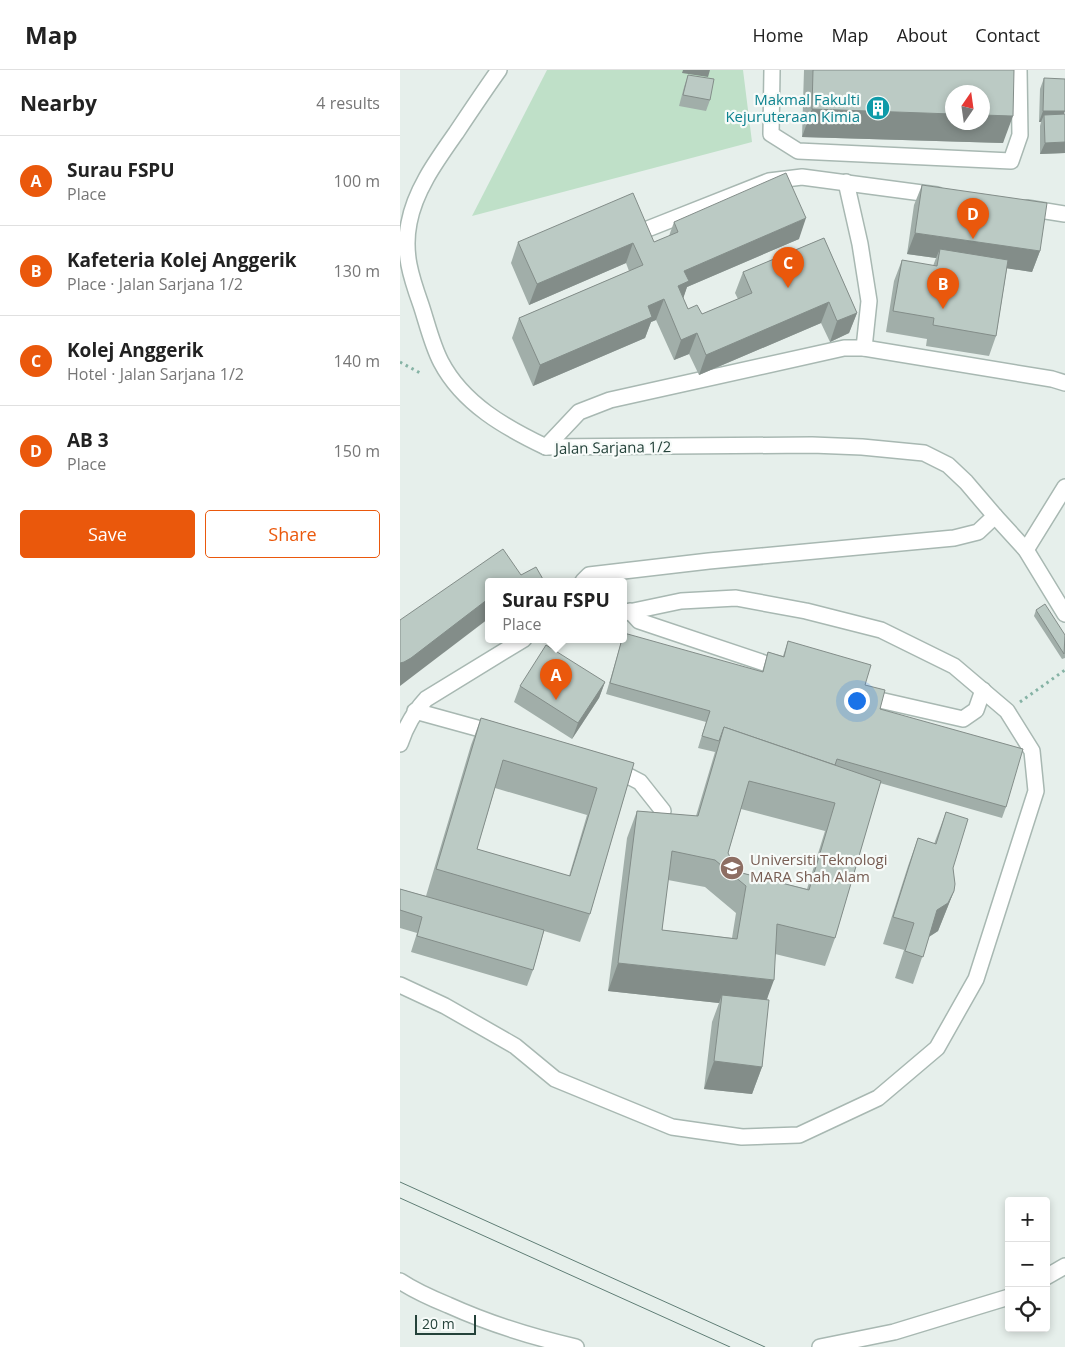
<!DOCTYPE html>
<meta charset="utf-8">
<style>
:root{--surface:#fff;--page:#f2f2f2;--text:#222;--muted:#767676;--line:#e0e0e0;--accent:#ea580c}
body{margin:0;font-family:"Open Sans",sans-serif;background:var(--page);color:var(--text)}
.controls{position:absolute;right:15px;bottom:15px;display:grid;overflow:hidden;border-radius:5px;box-shadow:0 2px 8px #0003}
.controls button{width:45px;height:45px;display:grid;place-items:center;padding:0;border:0;border-bottom:1px solid var(--line);background:var(--surface);color:var(--text);font:25px sans-serif}
.compass{position:absolute;left:545px;top:15px;width:45px;height:45px;border-radius:50%;background:var(--surface);box-shadow:0 2px 8px #0003;rotate:13deg}
.scale{position:absolute;left:15px;bottom:12px;width:61px;box-sizing:border-box;padding-left:5px;border:2px solid #24423a;border-top:0;font-size:14px;line-height:18px;white-space:nowrap;color:#24423a;-webkit-text-stroke:4px #f7fbf9;paint-order:stroke}
.you{position:absolute;left:456px;top:630px;width:18px;height:18px;margin:-12px;border:4px solid #fff;border-radius:50%;background:#1a73e8;box-shadow:0 0 0 8px #1a73e833}
.badge{display:grid;place-items:center;width:32px;height:32px;border-radius:50%;background:var(--accent);color:#fff;font-size:16px;font-weight:700}
.pin{position:absolute;translate:-50% -41px;filter:drop-shadow(0 1px 2px #0008)}
.pin::after{content:'';position:absolute;top:26px;width:18px;height:15px;background:inherit;clip-path:polygon(0 0,100% 0,50% 100%)}
.popup{position:absolute;left:85px;top:508px;width:142px;height:65px;box-sizing:border-box;display:grid;place-content:center;border-radius:5px;background:var(--surface);filter:drop-shadow(0 1px 4px #0005);font-size:16px;white-space:nowrap;color:var(--muted)}
.popup b{font-size:19px;color:var(--text)}
.popup::after{content:'';position:absolute;left:50%;top:100%;margin-left:-10px;border:10px solid transparent;border-top-color:var(--surface)}
.list{margin:0;padding:0;list-style:none}
h2{display:flex;justify-content:space-between;align-items:center;height:65px;margin:0;padding:0 20px;font-size:21px}
h2 small{font-size:16px;font-weight:400;color:var(--muted)}
.list li{display:grid;grid-template-columns:32px 1fr auto;gap:15px;align-items:center;box-sizing:border-box;height:90px;padding:0 20px;border-top:1px solid var(--line)}
.list b{display:block;font-size:19px;white-space:nowrap}
.list p{margin:0;font-size:16px;white-space:nowrap;color:var(--muted)}
.list em{font-size:16px;font-style:normal;color:var(--muted)}
.actions{display:flex;gap:10px;padding:15px 20px}
.actions a{flex:1;padding:11px 0;border:1px solid var(--accent);border-radius:5px;text-align:center;font-size:18px;color:var(--accent)}
.actions .main{background:var(--accent);color:#fff}
.icon{flex:none;width:28px;height:28px;fill:none;stroke:currentColor;stroke-width:2;stroke-linecap:round;stroke-linejoin:round}
.map{position:relative;flex:none;width:665px;height:1277px;overflow:hidden}
header{display:flex;align-items:center;gap:30px;box-sizing:border-box;height:70px;padding:0 25px;background:var(--surface);border-bottom:1px solid var(--line)}
header strong{font-size:24px}
nav{display:flex;gap:28px;margin-inline-start:auto;font-size:18px}
main{display:flex}
aside{flex:1;background:var(--surface)}
.map>svg:first-child{display:block}
</style>
<header>
<strong>Map</strong>
<nav><a>Home</a><a>Map</a><a>About</a><a>Contact</a></nav>
</header>
<main>
<aside>
<h2>Nearby<small>4 results</small></h2>
<ul class="list">
<li><span class="badge">A</span><div><b>Surau FSPU</b><p>Place</p></div><em>100 m</em></li>
<li><span class="badge">B</span><div><b>Kafeteria Kolej Anggerik</b><p>Place · Jalan Sarjana 1/2</p></div><em>130 m</em></li>
<li><span class="badge">C</span><div><b>Kolej Anggerik</b><p>Hotel · Jalan Sarjana 1/2</p></div><em>140 m</em></li>
<li><span class="badge">D</span><div><b>AB 3</b><p>Place</p></div><em>150 m</em></li>
</ul>
<div class="actions"><a class="main">Save</a><a>Share</a></div>
</aside>
<div class="map">
<svg width="665" height="1277" viewBox="0 0 665 1277">
<rect width="100%" height="100%" fill="#e6efeb"/>
<polygon fill="#bfe0c8" points="147,0 343,0 352,72 72,146"/>
<g fill="none" stroke-linecap="round" stroke-linejoin="round">
<g stroke="#a8b8b2" stroke-width="18">
<g id="minor">
<path d="M99 0C84 21 70 42 56 63 37 90 15 120 9 153 3 183 11 207 21 235 27 253 32 275 41 292 63 334 106 358 146 377L412 375 462 377 524 383 548 395 566 412 595 446 626 480 665 544"/>
<polyline points="372,0 371,64 398,81 611,91 620,65 619,0"/>
<polyline points="446,112 460,174 469,231 464,278"/>
<polyline points="627,138 665,144"/>
<polyline points="245,160 369,111 402,107 537,125"/>
<polyline points="146,377 179,342 210,330 444,278 464,278 652,309 665,313"/>
<polyline points="626,480 665,417"/>
<polyline points="183,511 189,505 309,491 554,468 578,462 595,446"/>
<polyline points="230,541 239,551 364,593"/>
<polyline points="462,626 563,649 576,640 583,620"/>
<polyline points="15,641 95,663"/>
<path d="M0 674C6 656 13 643 26 629L124 569"/>
<polyline points="213,698 240,712 263,741"/>
<polyline points="0,915 45,936 115,976 155,1009 272,1057 342,1067 399,1065 478,1028 537,978 576,909 636,721 632,681 607,641 554,596 481,560 406,541 336,528 281,531 224,543"/>
<polyline points="646,1207 665,1196"/>
<path d="M0 1211C15 1221 31 1228 48 1235 90 1254 132 1267 176 1277"/>
<polyline points="420,1277 494,1262 609,1227"/>
</g>
</g>
<g stroke="#86b3a5" stroke-width="3" stroke-dasharray="2.5 4" stroke-linecap="butt">
<polyline points="0,292 22,304"/>
<polyline points="620,632 665,600"/>
</g>
<use href="#minor" stroke="#fff" stroke-width="15"/>
<g stroke="#5f7d75" stroke-width="1">
<polyline points="0,1112 365,1277"/>
<polyline points="0,1128 330,1277"/>
</g>
</g>
<g fill="#a1aea9" fill-rule="evenodd">
<polygon points="404,0 614,0 603,73 402,67"/>
<polygon points="288,5 310,30 306,41 279,36 284,17"/>
<polygon points="644,8 664,44 665,44 665,83 640,84 640,56 641,52 639,52 640,19"/>
<polygon points="522,115 640,181 632,202 607,198 596,266 589,286 526,276 527,269 486,262 494,211 502,190 533,196 536,188 507,184 514,135"/>
<polygon points="274,152 399,169 287,217 283,228 288,239 302,244 338,229 335,223 343,202 424,168 457,243 449,263 430,272 421,253 299,305 289,284 274,290 256,250 251,252 245,268 133,316 112,268 119,248 229,201 226,193 129,235 111,193 118,172 254,172 269,166"/>
<polygon points="636,540 665,565 665,588 662,589 634,546"/>
<path d="M222 569 362 602 368 582 383 586 388 571 465 615 480 639 606 737 602 748 480 713 435 868 425 896 375 884 367 930 362 997 352 1024 304 1019 312 952 319 933 208 921 227 768 237 741 296 746 315 682 298 678 306 652 206 624ZM341 739 425 761 407 819 338 802 328 783ZM268 810 305 817 336 843 332 868 262 860Z"/>
<polygon points="205,612 199,628 172,669 114,632 120,616"/>
<path d="M81 648 234 693 190 844 180 872 144 861 133 900 127 916 11 882 17 863 0 858V819L26 826 71 675ZM95 718 187 745 169 806 77 779Z"/>
<polygon points="546,742 553,798 554,821 538,861 529,867 513,914 495,908 504,880 483,874 508,796 518,768 534,774"/>
</g>
<g fill="#838d89">
<polygon points="283,0 310,0 308,7 282,3"/>
<polygon points="412,39 552,44 552,52 582,52 582,45 613,46 603,73 402,67"/>
<polygon points="643,41 665,41 661,52 644,45 641,52 639,52"/>
<polygon points="665,72 665,83 640,84 645,73"/>
<polygon points="406,148 399,169 287,217 282,232 278,216 284,201"/>
<polygon points="515,163 640,181 632,202 538,188 540,179 536,188 507,184"/>
<polygon points="233,173 226,193 129,235 137,214"/>
<polygon points="264,229 256,250 251,252 245,268 133,316 140,295 248,236"/>
<polygon points="429,232 421,253 299,305 306,285"/>
<polygon points="457,243 449,263 430,272 437,251"/>
<polygon points="297,263 289,284 274,290 281,270"/>
<polygon points="88,529 88,549 0,616 0,593"/>
<polygon points="205,612 199,628 172,669 178,653"/>
<polygon points="554,821 538,861 527,868 537,840"/>
<polygon points="218,893 374,910 364,937 322,925 319,933 208,921"/>
<polygon points="314,991 362,997 352,1024 304,1019"/>
</g>
<g fill="#bbcac4" stroke="#838d89" fill-rule="evenodd">
<polygon points="413,0 614,0 613,46 582,45 582,22 552,22 552,44 412,39"/>
<polygon points="288,5 314,9 310,30 283,25"/>
<polygon points="644,8 665,9 665,41 643,41"/>
<polygon points="665,44 665,72 645,73 644,45"/>
<polygon points="386,103 406,148 284,201 289,211 278,216 288,239 297,235 302,244 352,223 343,202 424,168 457,243 437,251 429,232 306,285 297,263 281,270 264,229 248,236 252,247 140,295 119,248 243,195 233,173 137,214 118,172 233,123 254,172 278,162 274,152"/>
<polygon points="522,115 647,133 640,181 515,163"/>
<polygon points="540,179 608,190 596,266 533,255 534,248 493,241 502,190 537,196"/>
<polygon points="103,479 121,505 136,497 144,511 88,511 88,529 11,588 4,592 0,593 0,550"/>
<polygon points="645,534 665,565 664,584 636,540"/>
<polygon points="224,563 363,602 368,582 384,587 388,571 471,595 465,615 485,620 480,639 623,679 606,737 437,689 435,695 324,657 319,671 302,666 310,641 210,613 222,569 224,569"/>
<polygon points="146,575 205,612 178,653 120,616"/>
<path d="M81 648 234 693 190 844 36 799ZM103 690 197 718 170 806 77 779Z"/>
<path d="M324 657 481 711 435 868 377 854 374 910 218 893 237 741 298 746ZM349 711 435 733 409 820 338 802 328 783ZM272 781 315 790 346 816 337 869 262 860Z"/>
<polygon points="546,742 568,749 553,798 555,814 554,821 548,833 537,840 523,887 505,881 514,853 493,847 518,768 536,774"/>
<polygon points="0,819 144,860 133,900 17,866 22,847 0,840"/>
<polygon points="322,925 369,930 362,997 314,991"/>
</g>
<defs>
<g id="building-disc" transform="scale(1.25)"><circle r="9.5" fill="#0f9aa8" stroke="#f7fbf9"/><path d="M-4-6H4V6H1V3H-1V6H-4ZM-2.5-4.3h1.7v1.8h-1.7ZM.8-4.3h1.7v1.8H.8ZM-2.5-1h1.7V.8h-1.7ZM.8-1h1.7V.8H.8Z" fill="#fff"/></g>
<g id="university-disc" transform="scale(1.25)"><circle r="9.5" fill="#8d6e63" stroke="#f7fbf9"/><path d="M0-5L7-2L0 1L-7-2ZM-4 1L0 2.5L4 1V4Q0 6-4 4Z" fill="#fff"/></g>
</defs>
<g fill-rule="evenodd">
<use href="#building-disc" x="478" y="38"/>
<use href="#university-disc" x="332" y="798"/>
</g>
<g text-anchor="middle" dominant-baseline="central" stroke-width="4.5" stroke-linejoin="round" paint-order="stroke">
<g font-size="15" fill="#0d838f" stroke="#f7fbf9" text-anchor="end">
<text x="460" y="29">Makmal Fakulti<tspan x="460" dy="17">Kejuruteraan Kimia</tspan></text>
</g>
<g font-size="15" fill="#24423a" stroke="#f7fbf9">
<text transform="translate(213 377) rotate(-1)">Jalan Sarjana 1/2</text>
</g>
<g font-size="15" fill="#785e54" stroke="#f7fbf9" text-anchor="start">
<text x="350" y="789">Universiti Teknologi<tspan x="350" dy="17">MARA Shah Alam</tspan></text>
</g>
</g>
</svg>
<div class="controls">
<button>+</button>
<button>−</button>
<button><svg class="icon" aria-label="locate" viewBox="0 0 24 24"><circle cx="12" cy="12" r="6"/><path d="M12 2v4M12 18v4M2 12h4M18 12h4"/></svg></button>
</div>
<svg class="compass" viewBox="-18 -18 36 36"><path d="M0-13l5 13h-10z" fill="#e53935"/><path d="M0 13l5-13h-10z" fill="#767676"/></svg>
<div class="scale">20 m</div>
<div class="you"></div>
<div class="pin badge" style="left:156px;top:630px">A</div>
<div class="popup"><b>Surau FSPU</b>Place</div>
<div class="pin badge" style="left:543px;top:239px">B</div>
<div class="pin badge" style="left:388px;top:218px">C</div>
<div class="pin badge" style="left:573px;top:169px">D</div>
</div>
</main>
